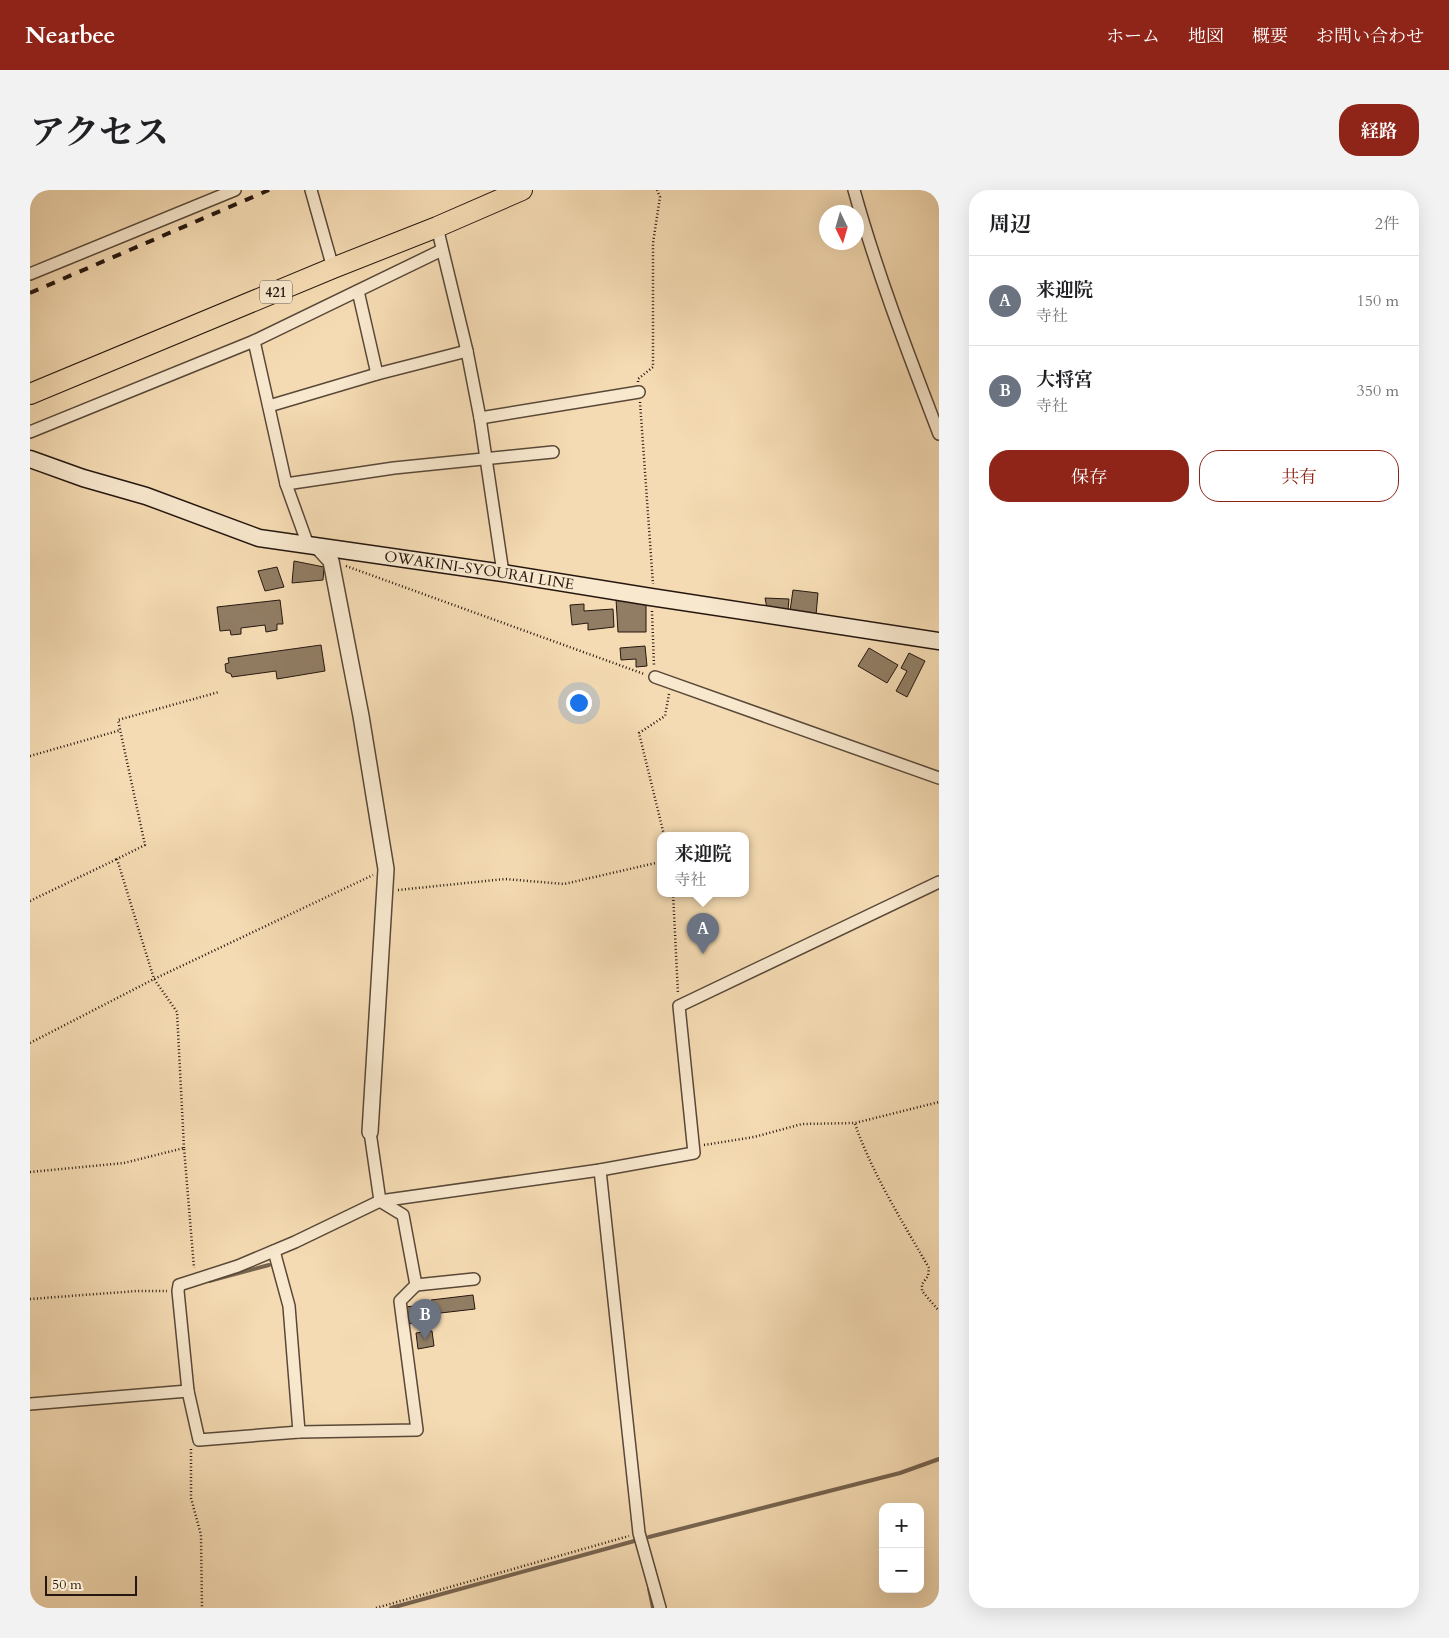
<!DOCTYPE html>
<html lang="ja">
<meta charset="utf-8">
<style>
:root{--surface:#fff;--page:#f2f2f2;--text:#202124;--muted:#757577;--line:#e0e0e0;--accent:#8f2418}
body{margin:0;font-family:Cardo,"Noto Serif JP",serif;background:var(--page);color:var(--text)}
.controls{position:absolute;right:15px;bottom:15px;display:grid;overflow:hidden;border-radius:10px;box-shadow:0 5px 20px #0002}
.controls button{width:45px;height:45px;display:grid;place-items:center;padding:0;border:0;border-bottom:1px solid var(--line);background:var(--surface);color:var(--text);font:25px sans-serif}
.compass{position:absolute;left:789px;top:15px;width:45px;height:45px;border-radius:50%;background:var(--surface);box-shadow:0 5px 20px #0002;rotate:175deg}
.scale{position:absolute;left:15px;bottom:12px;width:92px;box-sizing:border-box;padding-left:5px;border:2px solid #25170f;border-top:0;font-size:14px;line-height:18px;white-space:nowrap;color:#25170f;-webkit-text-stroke:4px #f8e8ce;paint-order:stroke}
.you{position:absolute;left:548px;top:512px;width:18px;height:18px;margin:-12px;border:4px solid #fff;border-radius:50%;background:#1a73e8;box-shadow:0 0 0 8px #1a73e833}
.badge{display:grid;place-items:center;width:32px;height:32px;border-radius:50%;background:var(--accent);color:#fff;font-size:16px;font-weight:700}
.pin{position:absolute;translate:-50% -41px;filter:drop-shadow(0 1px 2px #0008)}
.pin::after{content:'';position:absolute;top:26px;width:18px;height:15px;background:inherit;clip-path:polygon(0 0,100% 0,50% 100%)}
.popup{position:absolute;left:627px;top:642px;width:92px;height:65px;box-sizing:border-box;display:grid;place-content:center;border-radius:10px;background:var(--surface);filter:drop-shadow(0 1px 4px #0005);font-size:16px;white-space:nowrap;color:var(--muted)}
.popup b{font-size:19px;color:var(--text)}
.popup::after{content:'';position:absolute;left:50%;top:100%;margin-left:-10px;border:10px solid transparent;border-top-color:var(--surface)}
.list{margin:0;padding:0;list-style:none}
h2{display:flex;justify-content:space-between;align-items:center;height:65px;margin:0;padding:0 20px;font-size:21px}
h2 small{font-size:16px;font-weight:400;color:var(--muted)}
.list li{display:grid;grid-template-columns:32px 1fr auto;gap:15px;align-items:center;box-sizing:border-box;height:90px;padding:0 20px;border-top:1px solid var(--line)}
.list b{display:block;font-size:19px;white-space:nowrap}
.list p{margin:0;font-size:16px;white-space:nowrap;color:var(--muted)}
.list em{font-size:16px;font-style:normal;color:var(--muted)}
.actions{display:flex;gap:10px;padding:15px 20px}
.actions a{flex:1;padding:11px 0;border:1px solid var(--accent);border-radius:20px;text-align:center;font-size:18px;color:var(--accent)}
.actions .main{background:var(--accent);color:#fff}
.map{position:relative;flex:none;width:909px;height:1418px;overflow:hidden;border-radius:20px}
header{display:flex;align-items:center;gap:30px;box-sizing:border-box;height:70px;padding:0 25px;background:var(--accent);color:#fff}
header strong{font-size:24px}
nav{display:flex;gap:28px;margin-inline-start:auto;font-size:18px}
.intro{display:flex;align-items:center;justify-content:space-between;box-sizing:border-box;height:120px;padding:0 30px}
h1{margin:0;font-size:35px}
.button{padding:12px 22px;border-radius:20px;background:var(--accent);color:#fff;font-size:18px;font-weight:700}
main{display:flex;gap:30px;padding:0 30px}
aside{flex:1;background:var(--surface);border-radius:20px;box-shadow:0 5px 20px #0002}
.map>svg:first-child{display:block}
</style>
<header>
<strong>Nearbee</strong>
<nav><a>ホーム</a><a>地図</a><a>概要</a><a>お問い合わせ</a></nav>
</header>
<div class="intro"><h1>アクセス</h1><a class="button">経路</a></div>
<main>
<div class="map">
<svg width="909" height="1418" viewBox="0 0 909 1418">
<rect width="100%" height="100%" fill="#f5dbb3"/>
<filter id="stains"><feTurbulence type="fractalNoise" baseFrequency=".004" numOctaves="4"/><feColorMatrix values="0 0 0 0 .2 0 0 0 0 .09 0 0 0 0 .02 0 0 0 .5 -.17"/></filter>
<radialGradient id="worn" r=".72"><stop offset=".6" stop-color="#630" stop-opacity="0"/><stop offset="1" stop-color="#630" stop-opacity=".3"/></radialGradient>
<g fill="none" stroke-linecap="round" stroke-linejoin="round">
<g stroke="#776450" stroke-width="4">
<polyline points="179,1091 239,1075"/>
<polyline points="619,1347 870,1283 909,1269"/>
<polyline points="619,1398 623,1418"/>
<polyline points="361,1418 608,1350"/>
</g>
</g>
<g fill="#917d64" stroke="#25170f">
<polygon points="264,371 294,377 293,390 262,393"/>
<polygon points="247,377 254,397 235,401 228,381"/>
<polygon points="763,400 788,403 786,425 760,421"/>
<polygon points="735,408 759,409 758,420 737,418"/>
<polygon points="586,409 616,414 616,442 588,442"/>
<polygon points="250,410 253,434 247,434 247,440 236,442 235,435 211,438 211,444 201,445 200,440 190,441 187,417"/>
<polygon points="554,414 554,421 583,419 584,437 558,440 558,433 542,435 540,415"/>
<polygon points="291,455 295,481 247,489 246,481 202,487 201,484 196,482 195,474 199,473 198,468"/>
<polygon points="615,456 617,476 606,477 606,469 591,470 590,458"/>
<polygon points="839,458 868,475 857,493 828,476"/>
<polygon points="879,463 895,471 877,507 866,501 877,481 871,478"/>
<polygon points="443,1105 445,1119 402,1124 401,1110"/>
<polygon points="386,1116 389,1133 376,1134 374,1117"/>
<polygon points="402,1141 404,1156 388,1159 386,1143"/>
</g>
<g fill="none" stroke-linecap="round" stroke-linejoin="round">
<g stroke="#594838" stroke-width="14">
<g id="minor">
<polyline points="281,0 303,78"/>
<path d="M824 0C847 83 878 163 909 244"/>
<polyline points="407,37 437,161 450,228 473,383"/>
<polyline points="0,84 205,0"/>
<polyline points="328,101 347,184"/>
<polyline points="224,151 256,294 278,355"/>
<polyline points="239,216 347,184 437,161"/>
<polyline points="450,228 609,202"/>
<polyline points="0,242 224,151 412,60"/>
<polyline points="256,294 364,278 523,262"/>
<polyline points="625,487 909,588"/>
<polyline points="340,942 350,1011 373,1025 386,1095 370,1111 387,1240 269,1242 169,1250 158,1201 148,1101 149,1095 208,1076 265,1052 350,1011 570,980 664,963 649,816 909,692"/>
<polyline points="570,980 609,1343 630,1418"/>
<polyline points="244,1061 259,1116 269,1242"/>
<polyline points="386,1095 444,1089"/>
<polyline points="0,1214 158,1201"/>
</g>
</g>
<g stroke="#594838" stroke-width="18">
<polyline id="tertiary" points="289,358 301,371 331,526 356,679 340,942"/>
</g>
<g stroke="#25170f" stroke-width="19">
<g id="secondary">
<path id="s1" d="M0 269 53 288 116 306 229 348 473 383 621 407 909 451"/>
</g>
</g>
<g stroke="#25170f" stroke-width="22">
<polyline id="trunk" points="0,204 303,78 407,37 492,0"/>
</g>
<g stroke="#25170f" stroke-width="2.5" stroke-dasharray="1 2.5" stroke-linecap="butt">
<polyline points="608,192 608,189 623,177 623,53 630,7 627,0"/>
<polyline points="610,212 623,394"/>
<polyline points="316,376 614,484"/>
<polyline points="622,421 624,476"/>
<polyline points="0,566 91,540"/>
<polyline points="634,645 609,543 635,526 639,504"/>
<polyline points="368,700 475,689 534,694 630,672"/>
<polyline points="643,703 648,804"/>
<polyline points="0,711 87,669"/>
<polyline points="0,853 124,789 343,685"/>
<path d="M825 934C843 985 872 1031 899 1078L898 1086 892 1094V1101L909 1121"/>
<polyline points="674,955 724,947 772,934 825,933 909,912"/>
<polyline points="154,958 147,822 124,789 87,669 115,655 88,530 189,502"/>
<polyline points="0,982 94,973 154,958 164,1078"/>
<polyline points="0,1109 107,1101 137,1101"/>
<polyline points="161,1259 161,1308 171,1345 172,1418"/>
<polyline points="346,1418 599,1346"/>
</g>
<use href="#minor" stroke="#f8e8ce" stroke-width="11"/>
<use href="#tertiary" stroke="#f8e8ce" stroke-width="15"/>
<use href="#secondary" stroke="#f8e8ce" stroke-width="16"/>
<use href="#trunk" stroke="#f5dbb3" stroke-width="20"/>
<polyline stroke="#25170f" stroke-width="4" stroke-dasharray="9 9" stroke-linecap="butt" points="0,103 239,0"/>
</g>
<g text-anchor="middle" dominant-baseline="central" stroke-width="4.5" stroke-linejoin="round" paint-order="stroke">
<rect fill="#f8e8ce" stroke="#645648" stroke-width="1" x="230" y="90.5" width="32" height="23" rx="4"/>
<g font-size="14" font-weight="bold" fill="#25170f">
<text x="246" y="102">421</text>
</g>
<g font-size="15" fill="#25170f" stroke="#f8e8ce">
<text stroke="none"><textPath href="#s1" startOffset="465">OWAKINI-SYOURAI LINE</textPath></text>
</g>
</g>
<rect width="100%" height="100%" filter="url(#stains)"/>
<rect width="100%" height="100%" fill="url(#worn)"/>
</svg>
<div class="controls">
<button>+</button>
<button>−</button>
</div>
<svg class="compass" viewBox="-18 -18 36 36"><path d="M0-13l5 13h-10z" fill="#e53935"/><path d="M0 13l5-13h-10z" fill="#757577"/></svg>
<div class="scale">50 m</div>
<div class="you"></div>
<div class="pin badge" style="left:673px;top:764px;background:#6b7280">A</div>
<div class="popup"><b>来迎院</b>寺社</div>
<div class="pin badge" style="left:395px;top:1150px;background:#6b7280">B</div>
</div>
<aside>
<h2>周辺<small>2件</small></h2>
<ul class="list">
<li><span class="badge" style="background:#6b7280">A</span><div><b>来迎院</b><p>寺社</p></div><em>150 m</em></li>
<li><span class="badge" style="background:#6b7280">B</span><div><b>大将宮</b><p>寺社</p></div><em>350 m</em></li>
</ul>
<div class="actions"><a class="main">保存</a><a>共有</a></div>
</aside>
</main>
